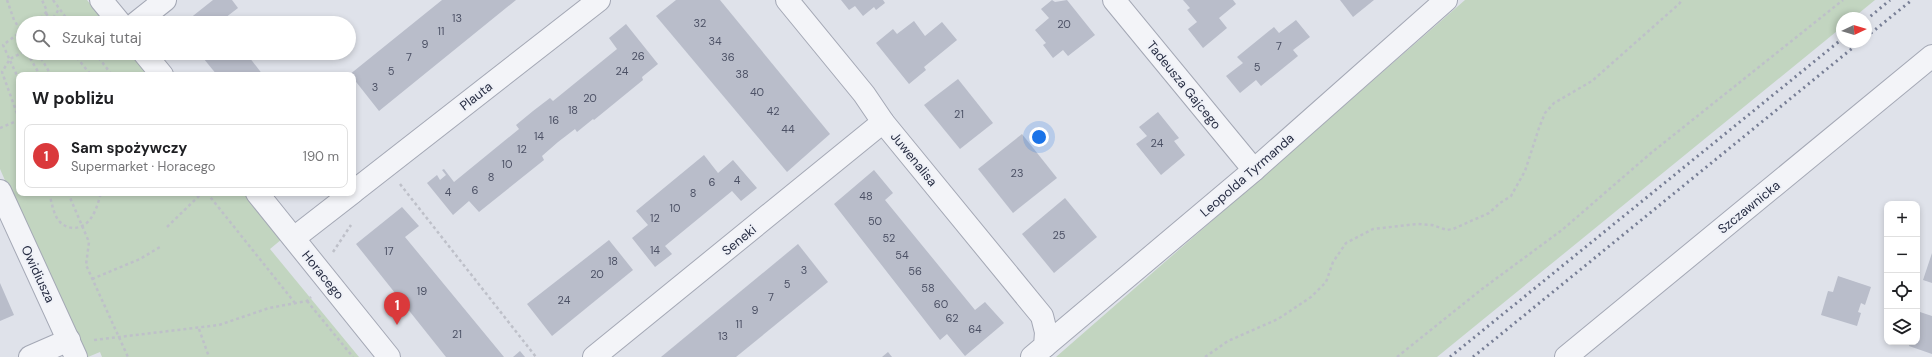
<!DOCTYPE html>
<html lang="pl">
<meta charset="utf-8">
<style>
:root{--surface:#fff;--page:#f6f6f6;--text:#202124;--muted:#757577;--line:#e0e0e0;--accent:#da393b}
body{margin:0;font-family:"DM Sans",sans-serif;background:var(--page);color:var(--text)}
.controls{position:absolute;right:12px;bottom:12px;display:grid;overflow:hidden;border-radius:8px;box-shadow:0 2px 6px #0003}
.controls button{width:36px;height:36px;display:grid;place-items:center;padding:0;border:0;border-bottom:1px solid var(--line);background:var(--surface);color:var(--text);font:20px sans-serif}
.compass{position:absolute;left:1836px;top:12px;width:36px;height:36px;border-radius:50%;background:var(--surface);box-shadow:0 2px 6px #0003;rotate:86deg}
.you{position:absolute;left:1039px;top:137px;width:14px;height:14px;margin:-10px;border:3px solid #fff;border-radius:50%;background:#1a73e8;box-shadow:0 0 0 6px #1a73e833}
.badge{display:grid;place-items:center;width:26px;height:26px;border-radius:50%;background:var(--accent);color:#fff;font-size:13px;font-weight:700}
.pin{position:absolute;translate:-50% -33px;filter:drop-shadow(0 1px 2px #0008)}
.pin::after{content:'';position:absolute;top:21px;width:14px;height:12px;background:inherit;clip-path:polygon(0 0,100% 0,50% 100%)}
.list{margin:0;padding:0;list-style:none}
h2{display:flex;justify-content:space-between;align-items:center;height:52px;margin:0;padding:0 16px;font-size:17px}
h2 small{font-size:13px;font-weight:400;color:var(--muted)}
.list li{display:grid;grid-template-columns:26px 1fr auto;gap:12px;align-items:center;box-sizing:border-box;height:64px;margin:0 8px 8px;padding:0 8px;border:1px solid var(--line);border-radius:8px}
.list b{display:block;font-size:15px;white-space:nowrap}
.list p{margin:0;font-size:13px;white-space:nowrap;color:var(--muted)}
.list em{font-size:13px;font-style:normal;color:var(--muted)}
.icon{flex:none;width:22px;height:22px;fill:none;stroke:currentColor;stroke-width:2;stroke-linecap:round;stroke-linejoin:round}
.map{position:relative;flex:none;width:1932px;height:357px;overflow:hidden}
.search{position:absolute;background:var(--surface);box-shadow:0 2px 6px #0003;left:16px;top:16px;width:340px;height:44px;display:flex;align-items:center;gap:10px;box-sizing:border-box;padding:0 14px;border-radius:22px;color:var(--muted);font-size:15px}
.panel{position:absolute;background:var(--surface);box-shadow:0 2px 6px #0003;left:16px;top:72px;width:340px;height:124px;border-radius:8px}
.map>svg:first-child{display:block}
</style>
<div class="map">
<svg width="1932" height="357" viewBox="0 0 1932 357">
<rect width="100%" height="100%" fill="#dfe2ea"/>
<g fill="#c2d5c0">
<polygon points="0,0 87,0 106,23 23,23 23,53 130,53 148,75 19,75 19,193 244,193 282,239 270,249 359,357 102,357 100,352 88,357 83,357 0,169"/>
<polygon points="1465,0 1875,0 1853,18 1842,18 1842,27 1437,357 1056,357"/>
</g>
<g fill="#b9bdca">
<polygon points="213,0 232,0 238,8 221,21 222,23 184,23"/>
<polygon points="442,0 516,0 379,111 353,78 353,75 349,75"/>
<polygon points="676,0 720,0 830,134 787,172 656,16"/>
<polygon points="841,0 883,0 885,3 876,10 874,7 863,16 855,6 849,10"/>
<polygon points="1052,0 1055,2 1067,0 1095,35 1068,56 1063,50 1053,58 1043,45 1046,43 1035,30 1049,18 1041,9"/>
<polygon points="1183,0 1233,0 1236,4 1219,18 1227,28 1203,48 1188,29 1197,22 1187,10 1190,8"/>
<polygon points="1340,0 1374,0 1353,17"/>
<polygon points="1296,20 1310,37 1293,50 1298,56 1261,86 1256,80 1240,93 1226,76 1243,63 1237,57 1274,27 1279,33"/>
<polygon points="914,21 925,36 942,22 957,40 924,67 926,70 909,84 876,43 893,29 897,34"/>
<polygon points="626,24 658,64 642,77 643,80 594,120 593,119 577,132 575,129 558,142 542,156 544,160 479,212 469,201 453,215 427,183 437,175 440,180 446,175 442,170 444,169 454,182 519,129 516,125 533,111 550,98 553,101 617,49 609,38"/>
<polygon points="199,53 246,53 263,75 217,75"/>
<polygon points="958,79 993,123 960,149 924,105"/>
<polygon points="1158,112 1179,138 1174,141 1185,155 1161,175 1136,144 1147,136 1139,127"/>
<polygon points="1022,134 1057,178 1013,213 978,169"/>
<polygon points="704,155 718,173 733,160 757,188 741,201 732,191 665,246 672,254 655,267 632,238 648,225 636,211"/>
<polygon points="874,170 893,193 885,200 975,310 985,302 1004,323 965,356 947,334 940,340 834,204"/>
<polygon points="1065,198 1097,237 1054,273 1022,234"/>
<polygon points="402,207 419,226 405,237 504,357 446,357 356,244"/>
<polygon points="609,240 633,270 552,336 527,304"/>
<polygon points="798,244 828,282 736,357 661,357"/>
<polygon points="1932,253 1932,283 1923,280"/>
<polygon points="1838,276 1871,287 1865,305 1861,303 1858,312 1861,313 1857,326 1821,315 1828,291 1833,292"/>
<polygon points="0,283 14,315 0,321"/>
<polygon points="1920,312 1932,316 1932,354 1909,346 1910,342 1917,342 1917,322"/>
<polygon points="520,351 525,357 513,357"/>
<polygon points="888,352 892,357 882,357"/>
</g>
<g fill="none" stroke-linecap="round" stroke-linejoin="round">
<g stroke="#a4a8b5" stroke-width="24">
<g id="street">
<polyline points="101,0 120,23"/>
<polyline points="787,0 864,94 883,122 1042,316 1046,332 1045,346 1032,357"/>
<polyline points="1114,0 1254,170"/>
<polyline points="136,23 165,0"/>
<polyline points="144,53 162,75"/>
<polyline points="0,191 76,357"/>
<polyline points="353,192 599,0"/>
<polyline points="257,193 389,357"/>
<polyline points="294,238 352,193"/>
<polyline points="1045,346 1254,170 1446,0"/>
<polyline points="30,357 69,340"/>
<polyline points="594,357 883,122"/>
<polyline points="1566,357 1932,56"/>
</g>
</g>
<g stroke="#bec0c9" stroke-width="2.5" stroke-dasharray="3 3" stroke-linecap="butt">
<polyline points="7,0 14,20 23,34"/>
<polyline points="53,0 70,23"/>
<polyline points="46,13 52,23"/>
<polyline points="37,23 47,11 42,0"/>
<polyline points="50,23 59,9"/>
<polyline points="27,53 40,75"/>
<polyline points="38,53 51,75"/>
<polyline points="73,53 91,75"/>
<polyline points="95,53 112,75"/>
<polyline points="19,80 3,45 23,30"/>
<polyline points="19,119 2,72 10,59 23,52"/>
<polyline points="0,128 19,120"/>
<polyline points="400,184 536,357"/>
<path d="M49 193C52 202 53 215 60 222 64 226 69 228 74 228 92 227 97 207 101 193"/>
<polyline points="68,193 89,242 86,265 128,357"/>
<polyline points="103,193 113,194 120,193"/>
<polyline points="207,193 295,303"/>
<polyline points="167,227 202,193"/>
<polyline points="333,252 351,225"/>
<polyline points="92,279 140,259 160,247"/>
<polyline points="307,301 353,357"/>
<polyline points="199,329 209,357"/>
<polyline points="94,340 219,325 269,308 307,301 311,297"/>
<polyline points="1205,357 1228,341 1278,319 1311,297 1326,282 1333,262 1346,243 1373,229 1417,224 1432,225 1447,230 1453,229 1489,213 1500,203 1511,196 1525,171 1539,128 1545,113 1554,103 1592,81 1679,4 1682,0"/>
<polyline points="1397,357 1482,289 1562,230 1651,153 1843,0"/>
</g>
<use href="#street" stroke="#f3f4f8" stroke-width="22"/>
<g stroke="#777e95" stroke-width="3" stroke-dasharray="2 4" stroke-linecap="butt">
<polyline points="1866,20 1890,0"/>
<polyline points="1866,37 1912,0"/>
<polyline points="1450,357 1842,39"/>
<polyline points="1473,357 1860,42"/>
</g>
</g>
<g text-anchor="middle" dominant-baseline="central" stroke-width="4" stroke-linejoin="round" paint-order="stroke">
<g font-size="11" fill="#4c5165">
<text x="457" y="18">13</text>
<text x="700" y="23">32</text>
<text x="1064" y="24">20</text>
<text x="441" y="31">11</text>
<text x="715" y="41">34</text>
<text x="425" y="44">9</text>
<text x="1279" y="46">7</text>
<text x="638" y="56">26</text>
<text x="409" y="57">7</text>
<text x="728" y="57">36</text>
<text x="1257" y="67">5</text>
<text x="391" y="71">5</text>
<text x="622" y="71">24</text>
<text x="742" y="74">38</text>
<text x="375" y="87">3</text>
<text x="757" y="92">40</text>
<text x="590" y="98">20</text>
<text x="573" y="110">18</text>
<text x="773" y="111">42</text>
<text x="959" y="114">21</text>
<text x="554" y="120">16</text>
<text x="788" y="129">44</text>
<text x="539" y="136">14</text>
<text x="1157" y="143">24</text>
<text x="522" y="149">12</text>
<text x="507" y="164">10</text>
<text x="1017" y="173">23</text>
<text x="491" y="177">8</text>
<text x="737" y="180">4</text>
<text x="712" y="182">6</text>
<text x="475" y="190">6</text>
<text x="448" y="192">4</text>
<text x="693" y="193">8</text>
<text x="866" y="196">48</text>
<text x="675" y="208">10</text>
<text x="655" y="218">12</text>
<text x="875" y="221">50</text>
<text x="1059" y="235">25</text>
<text x="889" y="238">52</text>
<text x="655" y="250">14</text>
<text x="389" y="251">17</text>
<text x="902" y="255">54</text>
<text x="613" y="261">18</text>
<text x="804" y="270">3</text>
<text x="915" y="271">56</text>
<text x="597" y="274">20</text>
<text x="787" y="284">5</text>
<text x="928" y="288">58</text>
<text x="422" y="291">19</text>
<text x="771" y="297">7</text>
<text x="564" y="300">24</text>
<text x="941" y="304">60</text>
<text x="755" y="310">9</text>
<text x="952" y="318">62</text>
<text x="739" y="324">11</text>
<text x="975" y="329">64</text>
<text x="457" y="334">21</text>
<text x="723" y="336">13</text>
</g>
<g font-size="13" fill="#272d43" stroke="#eff1f7">
<text transform="translate(1184 85) rotate(51)">Tadeusza Gajcego</text>
<text transform="translate(476 96) rotate(-38)">Plauta</text>
<text transform="translate(914 159) rotate(51)">Juwenalisa</text>
<text transform="translate(1247 175) rotate(-41)">Leopolda Tyrmanda</text>
<text transform="translate(1749 207) rotate(-39)">Szczawnicka</text>
<text transform="translate(739 240) rotate(-39)">Seneki</text>
<text transform="translate(38 274) rotate(65)">Owidiusza</text>
<text transform="translate(323 275) rotate(51)">Horacego</text>
</g>
</g>
</svg>
<div class="controls">
<button>+</button>
<button>−</button>
<button><svg class="icon" aria-label="locate" viewBox="0 0 24 24"><circle cx="12" cy="12" r="6"/><path d="M12 2v4M12 18v4M2 12h4M18 12h4"/></svg></button>
<button><svg class="icon" aria-label="layers" viewBox="0 0 24 24"><path d="M12 4l9 5-9 5-9-5zM3 14l9 5 9-5"/></svg></button>
</div>
<svg class="compass" viewBox="-18 -18 36 36"><path d="M0-13l5 13h-10z" fill="#e53935"/><path d="M0 13l5-13h-10z" fill="#757577"/></svg>
<div class="you"></div>
<div class="pin badge" style="left:397px;top:325px">1</div>
<div class="search"><svg class="icon" aria-label="search" viewBox="0 0 24 24"><circle cx="10" cy="10" r="6"/><path d="M15 15l6 6"/></svg>Szukaj tutaj</div>
<section class="panel">
<h2>W pobliżu<small></small></h2>
<ul class="list">
<li><span class="badge">1</span><div><b>Sam spożywczy</b><p>Supermarket · Horacego</p></div><em>190 m</em></li>
</ul>
</section>
</div>
